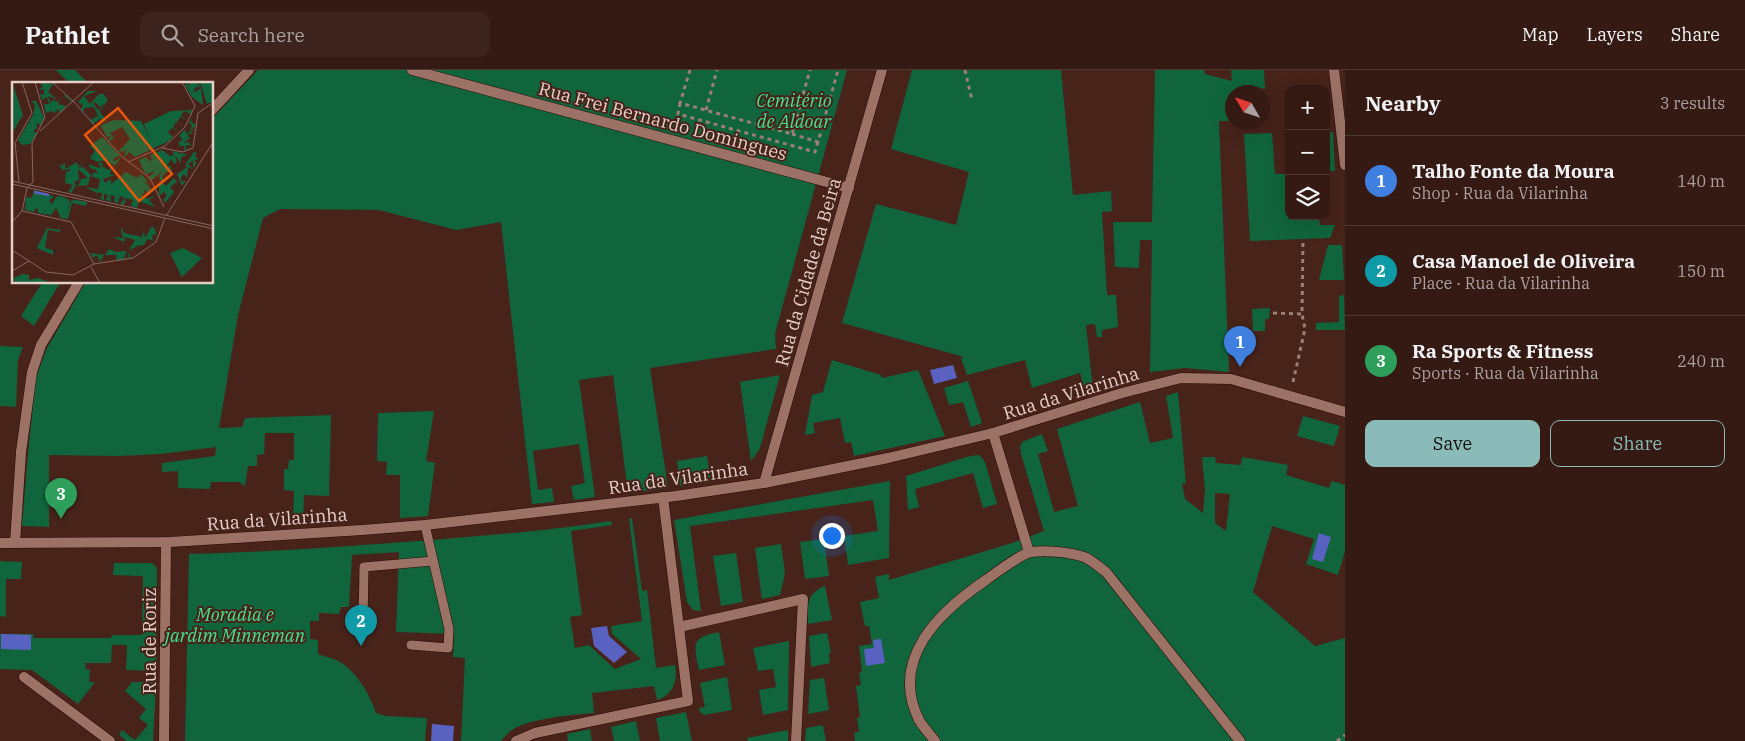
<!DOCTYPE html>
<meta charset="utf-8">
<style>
:root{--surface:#351a14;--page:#3d231d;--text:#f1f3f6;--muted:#aaa1a0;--line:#4f3834;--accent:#8bbbb9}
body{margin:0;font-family:"IBM Plex Serif",serif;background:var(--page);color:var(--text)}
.controls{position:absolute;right:15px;top:15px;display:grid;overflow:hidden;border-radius:10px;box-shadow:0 5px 20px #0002}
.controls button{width:45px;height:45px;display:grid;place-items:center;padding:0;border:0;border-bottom:1px solid var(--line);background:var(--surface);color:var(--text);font:25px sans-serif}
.compass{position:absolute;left:1225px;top:15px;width:45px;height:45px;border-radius:50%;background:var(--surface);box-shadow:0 5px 20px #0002;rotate:309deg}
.you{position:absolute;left:831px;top:465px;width:18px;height:18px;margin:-12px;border:4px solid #fff;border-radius:50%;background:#1a73e8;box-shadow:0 0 0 8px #1a73e833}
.badge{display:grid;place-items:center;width:32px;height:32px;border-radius:50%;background:var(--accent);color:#fff;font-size:16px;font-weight:700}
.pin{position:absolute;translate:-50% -41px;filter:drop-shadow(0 1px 2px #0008)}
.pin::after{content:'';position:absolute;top:26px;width:18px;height:15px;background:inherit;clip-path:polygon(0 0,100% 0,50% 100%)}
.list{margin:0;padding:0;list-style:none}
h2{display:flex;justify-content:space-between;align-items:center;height:65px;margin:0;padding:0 20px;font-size:21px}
h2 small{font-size:16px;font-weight:400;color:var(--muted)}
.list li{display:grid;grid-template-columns:32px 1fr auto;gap:15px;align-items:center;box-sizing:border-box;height:90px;padding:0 20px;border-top:1px solid var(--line)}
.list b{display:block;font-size:19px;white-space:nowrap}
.list p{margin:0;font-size:16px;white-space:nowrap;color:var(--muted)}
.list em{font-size:16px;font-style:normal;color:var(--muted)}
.actions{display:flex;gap:10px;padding:15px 20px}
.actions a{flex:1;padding:11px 0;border:1px solid var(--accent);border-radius:10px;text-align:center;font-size:18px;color:var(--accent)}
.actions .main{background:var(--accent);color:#111}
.icon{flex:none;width:28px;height:28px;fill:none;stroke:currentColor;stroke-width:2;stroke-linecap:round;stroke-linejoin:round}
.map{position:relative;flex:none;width:1345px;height:671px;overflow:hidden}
header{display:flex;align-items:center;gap:30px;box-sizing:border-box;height:70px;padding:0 25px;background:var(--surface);border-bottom:1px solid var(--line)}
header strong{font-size:24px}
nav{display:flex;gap:28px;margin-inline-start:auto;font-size:18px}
.search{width:350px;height:45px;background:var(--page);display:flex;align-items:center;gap:12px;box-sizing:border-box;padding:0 18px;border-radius:10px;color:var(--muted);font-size:19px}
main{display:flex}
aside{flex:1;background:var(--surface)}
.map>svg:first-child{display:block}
</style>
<header>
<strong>Pathlet</strong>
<div class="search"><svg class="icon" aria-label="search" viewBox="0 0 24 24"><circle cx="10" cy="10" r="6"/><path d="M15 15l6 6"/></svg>Search here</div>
<nav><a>Map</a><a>Layers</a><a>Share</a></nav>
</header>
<main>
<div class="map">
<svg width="1345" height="671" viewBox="0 0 1345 671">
<rect width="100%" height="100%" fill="#47231a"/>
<g fill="#10653c" fill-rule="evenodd">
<polygon points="56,0 75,0 89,14 70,14"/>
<polygon points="258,0 847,0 775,264 776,279 650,298 668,418 628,423 613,305 579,310 595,427 574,430 571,416 585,413 579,374 533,381 538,420 552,418 554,432 532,434 501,152 456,160 379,140 280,139 263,148 238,245 219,358 242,357 245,348 331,345 329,426 304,425 303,450 293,450 294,421 284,420 284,399 288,399 289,390 294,390 294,363 265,363 264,384 257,385 257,396 248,396 245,416 239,412 211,412 210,419 178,418 178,401 162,402 162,393 215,386 216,377 161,384 120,386 49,385 49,457 22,456 28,384 36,308 46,280 85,213 212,212 213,48"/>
<polygon points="912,0 1061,0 1073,125 1111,121 1112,141 1102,142 1107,225 1116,225 1118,257 1102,260 1102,267 1097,267 1095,254 1086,255 1093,319 1085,321 1080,303 1032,318 1025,290 967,305 961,288 964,287 842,253 876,134 956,155 969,102 891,79"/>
<polygon points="1155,0 1204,0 1205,4 1232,11 1231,0 1264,0 1265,19 1250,15 1249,22 1232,22 1232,51 1219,51 1229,302 1185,298 1150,302 1152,170 1140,170 1139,198 1115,197 1113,152 1152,152"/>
<polygon points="1326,62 1333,62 1335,101 1326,101"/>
<polygon points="1272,63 1275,104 1289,104 1288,149 1319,149 1320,155 1335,155 1330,168 1250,171 1244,64"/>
<polygon points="1328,175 1342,175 1344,210 1319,210"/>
<polygon points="42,213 60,213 34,256 21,246"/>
<polygon points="1344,225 1345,260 1316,260 1316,253 1339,252 1339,226"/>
<polygon points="1270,238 1269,249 1265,249 1265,261 1253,261 1252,239"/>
<polygon points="0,276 23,277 18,290 16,337 0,336"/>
<polygon points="832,290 881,305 882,308 918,300 945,366 854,386 851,372 845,373 840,348 813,353 815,363 805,365 812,325 823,322"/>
<polygon points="780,305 762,371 759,380 751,391 740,312"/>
<polygon points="968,311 982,353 971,357 963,332 949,335 944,318"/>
<path d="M1178 322 1186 414 1182 413 1185 429 1203 443 1205 420 1202 387H1215L1216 393 1241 395 1242 387 1288 395 1286 405 1329 418 1332 411 1345 415V481L1338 505 1306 494 1314 469 1272 456 1253 522 1315 576 1345 568V671H855L854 663 859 662 857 648 860 647 856 616 861 615 859 603 862 602 859 576 872 574 869 556H865L860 532 879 528 875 507 889 504V510L1009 474 1044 461 1021 384 1020 377 1022 372 1042 364 1048 381 1038 384 1054 442 1078 436 1057 359 1140 332 1150 373 1173 368 1166 326ZM1215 423 1230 424 1226 461 1215 453Z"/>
<polygon points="434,341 426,391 435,393 428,446 400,448 400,405 386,405 387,392 377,391 378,343"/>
<polygon points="1303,346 1340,356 1334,376 1297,366"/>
<polygon points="979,385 985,392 997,434 983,438 973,403 915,419 919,437 908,440 906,406 970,386"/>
<polygon points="707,386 711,412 680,416 677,391"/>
<polygon points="890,411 889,488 848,495 844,466 878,461 873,430 690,456 701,541 693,540 687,532 674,450"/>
<path d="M632 448 642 521 647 520 656 598 675 595C678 611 673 625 657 630L654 616 592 623 594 643C572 645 530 648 512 660 508 663 504 667 501 671H461L465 588 453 587 454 564 396 562 399 482 352 485 349 537H341L339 544 319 543V551H310V569L318 570V584C325 587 334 588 340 592 356 601 371 626 376 643L386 646 427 648 425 671H185L189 484C266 482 341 477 418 471 482 466 547 461 611 451L612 455 571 461 582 545 570 547 575 578 589 575 615 599 641 589 612 564 611 556 642 551 629 449Z"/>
<polygon points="824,469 829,506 805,509 800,472"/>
<polygon points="781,474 785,503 780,525 762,529 755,478"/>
<polygon points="736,483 743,532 721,536 713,486"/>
<polygon points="0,491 22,492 21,509 6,509 6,547 0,546"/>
<polygon points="114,493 152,493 157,498 156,601 126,600 127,575 112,575 111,593 85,593 86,599 90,600 89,612 95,612 78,634 32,600 0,599 0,564 33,564 33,568 111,568 112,565 142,565 143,506 113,505"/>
<path d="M825 516 832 550 808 554C807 537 806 523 825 516Z"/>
<path d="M719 562 725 595 699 600C694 574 690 568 719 562Z"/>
<polygon points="827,563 831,583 829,583 830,593 811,597 809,566"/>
<polygon points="789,571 788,640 763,645 759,620 776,617 773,599 758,601 753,578"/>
<polygon points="727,607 732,640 704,645 700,642 699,638 705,637 700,613"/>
<polygon points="824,608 829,640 808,644 810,610"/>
<polygon points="132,612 156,612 153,671 127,671 119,665 122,660 135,670 148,655 139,648 146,639 125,621"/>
<polygon points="686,642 692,671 660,671 656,648"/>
<polygon points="636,651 640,671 614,671 611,657"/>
<polygon points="823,655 826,671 805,671 806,658"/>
<polygon points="590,659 592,671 568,671 567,664"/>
<polygon points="788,660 788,671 748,671 747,668"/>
</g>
<g fill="#5962c0">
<polygon points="953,295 957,308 934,314 930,300"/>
<polygon points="1319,463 1331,467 1323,492 1312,489"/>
<polygon points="607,556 609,566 627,582 614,593 594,576 591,558"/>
<polygon points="1,564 31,565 31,580 1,579"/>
<polygon points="881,569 885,593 866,596 864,579 874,578 873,570"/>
<polygon points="432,654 454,656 453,671 431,671"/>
</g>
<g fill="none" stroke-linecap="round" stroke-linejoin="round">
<g stroke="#2c0b04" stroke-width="10">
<g id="service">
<polyline points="363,552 364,497 433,491"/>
<polyline points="411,575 448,578 449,559 425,455"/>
</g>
</g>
<g stroke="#2c0b04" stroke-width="11">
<g id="minor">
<polyline points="412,0 849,118"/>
<polyline points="1334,0 1345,95"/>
<polyline points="212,40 249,0"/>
<polyline points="993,363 1029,482"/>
<polyline points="15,473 21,382 32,302 41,275 79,212"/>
<polyline points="679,557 803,529 796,671"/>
<polyline points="24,607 110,671"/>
<polyline points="164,671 166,472"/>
<polyline points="516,671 535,663 688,631 663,427"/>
<path d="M935 671C930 664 923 657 919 650 889 589 939 542 986 510 994 504 1023 483 1031 482 1047 480 1069 482 1084 487 1092 490 1099 497 1106 502L1240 671"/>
</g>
</g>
<g stroke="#2c0b04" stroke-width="11">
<g id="tertiary">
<polyline points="764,413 882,0"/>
<polyline points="0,473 170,472 362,460 425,455 676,426 764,413 888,388 993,363 1122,323 1181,308 1231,309 1345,342"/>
</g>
</g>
<g stroke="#9d7f77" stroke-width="3" stroke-dasharray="4 4" stroke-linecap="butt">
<polyline points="690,0 680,33 792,64 810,0"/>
<polyline points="965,0 972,30"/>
<polyline points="680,33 678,44 815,82 818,72"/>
<polyline points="706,40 717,0"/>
<polyline points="792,64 818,72 838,0"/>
<polyline points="1273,243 1302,244 1303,171"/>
<polyline points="1293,312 1305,259 1302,244"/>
<polyline points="1337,671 1345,665"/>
</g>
<use href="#service" stroke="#9c7266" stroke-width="9"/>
<use href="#minor" stroke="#9c7266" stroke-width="10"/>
<use href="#tertiary" stroke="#9c7266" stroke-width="10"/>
</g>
<g text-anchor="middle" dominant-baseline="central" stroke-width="4" stroke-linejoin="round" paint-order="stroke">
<g font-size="18" font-style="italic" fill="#43e290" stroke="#47231a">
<text x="794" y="30">Cemitério<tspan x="794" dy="21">de Aldoar</tspan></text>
<text x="235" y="544">Moradia e<tspan x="235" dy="21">jardim Minneman</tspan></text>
</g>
<g font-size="18" fill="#e6cec7" stroke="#47231a">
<text transform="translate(663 51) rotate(15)">Rua Frei Bernardo Domingues</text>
<text transform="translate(808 202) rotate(-74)">Rua da Cidade da Beira</text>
<text transform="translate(1071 323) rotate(-17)">Rua da Vilarinha</text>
<text transform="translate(678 408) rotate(-8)">Rua da Vilarinha</text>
<text transform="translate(277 449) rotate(-4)">Rua da Vilarinha</text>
<text transform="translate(149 571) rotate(-90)">Rua de Roriz</text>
</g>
</g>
<g transform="translate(12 12)">
<rect width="201" height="201" fill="#47231a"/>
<path d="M0 0 11 33 0 51ZM24 0 41 2 36 10 45 17 36 14 39 22 40 18 47 20 53 13 59 18V20L55 23 59 19 52 14 46 22 54 24 48 31 46 27 43 31 39 29 34 31 32 22H37L35 15 30 18 28 12 32 13V8L27 7 31 5 29 1ZM176 0V5L178 0H186L185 5 187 1 188 4 186 6 184 4 181 11 189 6 191 23 180 15 173 3ZM188 0 201 1 200 20 195 22ZM76 9H86L72 14 78 22 87 12H92L96 19 88 25 83 20 81 21 86 28 97 20 87 29 94 38 90 40 89 36 81 42 78 38 86 34 82 25 72 26V30L69 27 71 23 66 20ZM19 19H24L32 35 29 43 24 41 25 46 21 49 25 51 18 62 10 63 6 58 21 33 23 23ZM180 28 179 32 172 29 169 34 175 38 168 35 165 40 171 44 164 40 161 45 166 50 160 46 156 50 161 55 157 59 123 75 117 70 112 76 114 67 109 72 111 69 106 70 118 57 110 45 98 51 102 56 98 59 96 58 99 54 95 55 89 44 85 45 102 38 129 39 138 57 132 42 159 29ZM180 36 179 40 184 43 180 47 184 49 179 48 180 51 175 53 178 56 171 61 177 60 179 64 174 63 173 67 178 66 172 69V64H168V69L167 60 171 57 167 54 173 47 174 52 178 50 180 43 177 41ZM90 55 108 74 102 76 101 80 109 75 103 84 94 78 85 80 78 76 83 69 78 64ZM150 68 158 74 162 73 160 69 176 73 169 75V81L163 73 165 80 162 82 159 77 154 86 158 83 160 90H154L150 95 152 98 149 100 147 94 152 88 140 98 137 95 143 89 134 92 130 86 128 88 130 85 127 78 134 75 137 79 140 78 138 73ZM182 70 185 71 183 74 186 77 182 79 185 81 181 86V78L176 82 181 87 176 85 175 96 172 92 169 95V99H174L170 104 165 92 175 85 173 83ZM65 80 66 84 71 82 66 86 71 85 80 94 82 90 86 92 84 88 78 86 76 82 87 86 90 84 85 82 90 80 91 85 97 88 100 84 98 92 103 93 91 97 93 101 99 97V102L114 90 125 96 129 91 127 96 130 92 134 98 137 97 132 102 135 101 140 110 135 112 134 107 130 114 135 117 145 113 137 118 143 125 127 119 125 126 119 124 121 118 114 116 112 123 108 122 113 116 108 114 106 121 102 120 103 114 98 113 99 120 94 118 96 113 92 112V118L88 117 91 112 86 110 84 117 85 111 73 105 86 107 88 97 78 94 76 103 66 104 69 97 76 96 66 87 67 98 62 100 64 103 59 111 56 110 61 103 53 101 54 88 55 91 59 87 51 88 45 81 49 84 53 81V87ZM162 96 165 100 158 105 162 110 153 121 151 118 155 113 152 110 147 114V103L151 101 154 104ZM22 108 42 114 37 119 40 122 45 114 52 115 58 119 55 130 59 119 63 118 75 120 74 124 60 121 56 137 49 136 44 126 39 133 44 134 26 131 25 125 22 130 13 128 14 115 20 116ZM48 144V150L36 148 33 166 41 168V173L25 166 35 146 47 148ZM140 144 143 147 144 153 141 152 140 157 143 159 135 157 132 163 124 164 127 171 124 165 117 168 123 158 113 155 112 160 101 155 112 156 110 153 109 149 110 145 112 151 130 155 132 148 133 156ZM171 166 190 176 170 195 158 171ZM97 167 104 170 115 169 111 177 117 175 116 170 119 175 105 179 104 173H92L88 180 85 173 81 176 78 171 93 173ZM10 192 17 193V198L26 196 40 201H4L1 197Z" fill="#10653c"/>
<path fill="none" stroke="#5962c0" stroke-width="2.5" d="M22 110 37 113"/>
<path fill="none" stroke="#87675f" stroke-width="1" d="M40 0 63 21 109 74 138 96 152 125M28 49 82 0M150 66 171 70 181 66M181 66 186 31 202 20M116 80 153 64 173 45 183 24 170 0M0 99 202 144M7 100 3 61 20 31 10 0M0 102 202 147M10 129 59 140 82 182M154 134 202 59M0 140 10 129 15 106 21 100 20 61 33 35 23 0M0 168 34 190 61 193 82 182M82 182 121 176 144 160 153 136M79 185 88 201M0 189 17 179"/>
<path fill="#e8590c" fill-opacity="0.15" stroke="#e8590c" stroke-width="2.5" d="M106 26 160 92 127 119 73 53Z"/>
<rect width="201" height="201" fill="none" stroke="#e6cec7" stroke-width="2.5"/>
</g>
</svg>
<div class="controls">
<button>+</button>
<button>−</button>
<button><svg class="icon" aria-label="layers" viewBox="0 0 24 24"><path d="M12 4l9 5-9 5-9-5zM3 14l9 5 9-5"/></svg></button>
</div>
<svg class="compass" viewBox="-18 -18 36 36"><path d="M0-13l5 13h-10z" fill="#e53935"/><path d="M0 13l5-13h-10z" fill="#aaa1a0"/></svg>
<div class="you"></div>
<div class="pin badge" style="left:1240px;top:297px;background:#3f7fe0">1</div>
<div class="pin badge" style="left:361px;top:576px;background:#0f9aa8">2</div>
<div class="pin badge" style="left:61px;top:449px;background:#2e9e5b">3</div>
</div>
<aside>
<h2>Nearby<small>3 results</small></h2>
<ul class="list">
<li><span class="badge" style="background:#3f7fe0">1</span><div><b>Talho Fonte da Moura</b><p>Shop · Rua da Vilarinha</p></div><em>140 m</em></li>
<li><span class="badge" style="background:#0f9aa8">2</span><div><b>Casa Manoel de Oliveira</b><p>Place · Rua da Vilarinha</p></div><em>150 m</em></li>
<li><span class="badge" style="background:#2e9e5b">3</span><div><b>Ra Sports &amp; Fitness</b><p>Sports · Rua da Vilarinha</p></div><em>240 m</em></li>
</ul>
<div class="actions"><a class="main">Save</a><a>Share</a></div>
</aside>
</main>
